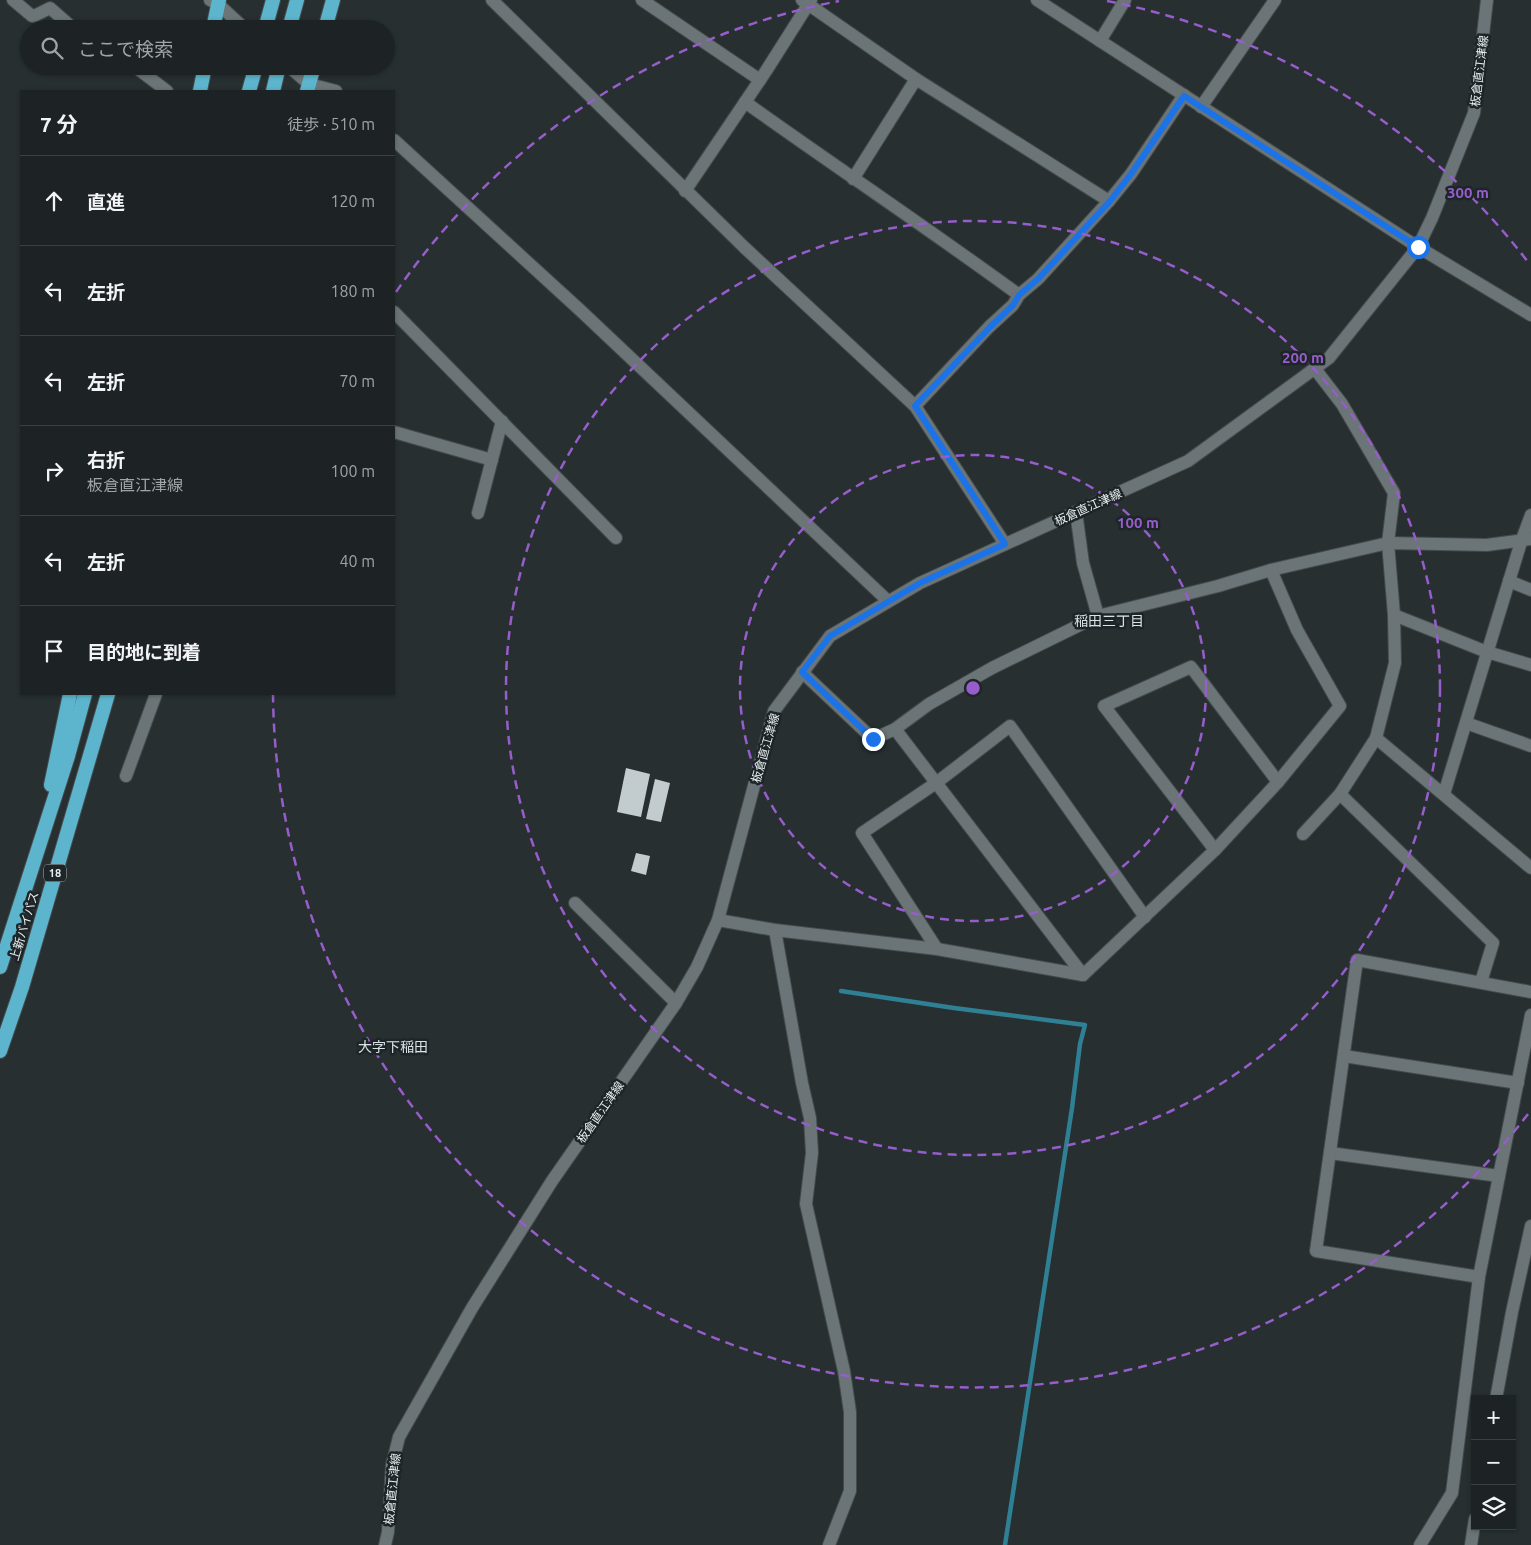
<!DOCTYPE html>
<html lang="ja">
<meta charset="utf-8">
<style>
:root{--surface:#1d2325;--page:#2a2f32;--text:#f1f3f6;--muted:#a0a4a7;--line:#3b4042}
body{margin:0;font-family:Ubuntu,"Noto Sans JP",sans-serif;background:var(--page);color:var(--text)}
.controls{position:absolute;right:15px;bottom:15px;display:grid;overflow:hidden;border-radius:0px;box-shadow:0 1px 4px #0004}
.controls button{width:45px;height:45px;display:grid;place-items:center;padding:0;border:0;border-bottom:1px solid var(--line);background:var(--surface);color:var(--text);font:25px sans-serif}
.stop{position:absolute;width:15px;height:15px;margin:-11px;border:4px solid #1a73e8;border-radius:50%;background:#fff}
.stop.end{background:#1a73e8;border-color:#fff;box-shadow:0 1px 5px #0008}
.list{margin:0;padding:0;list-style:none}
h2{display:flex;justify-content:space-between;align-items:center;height:65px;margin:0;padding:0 20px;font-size:21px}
h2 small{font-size:16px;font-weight:400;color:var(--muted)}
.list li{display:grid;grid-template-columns:32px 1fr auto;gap:15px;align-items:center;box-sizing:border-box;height:90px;padding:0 20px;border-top:1px solid var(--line)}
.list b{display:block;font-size:19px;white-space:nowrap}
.list p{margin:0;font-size:16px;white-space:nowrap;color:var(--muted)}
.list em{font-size:16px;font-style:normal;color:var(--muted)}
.icon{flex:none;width:28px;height:28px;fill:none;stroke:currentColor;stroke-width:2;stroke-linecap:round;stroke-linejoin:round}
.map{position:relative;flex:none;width:1531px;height:1545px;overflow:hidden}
.search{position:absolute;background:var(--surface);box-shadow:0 1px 4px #0004;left:20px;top:20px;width:375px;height:55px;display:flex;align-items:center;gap:12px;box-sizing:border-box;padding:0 18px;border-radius:28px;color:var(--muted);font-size:19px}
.panel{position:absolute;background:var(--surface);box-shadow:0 1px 4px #0004;left:20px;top:90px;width:375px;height:605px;border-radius:0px}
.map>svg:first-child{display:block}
</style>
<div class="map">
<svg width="1531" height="1545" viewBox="0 0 1531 1545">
<rect width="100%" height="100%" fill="#272f31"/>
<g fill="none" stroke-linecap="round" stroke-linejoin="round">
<polyline stroke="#2f8095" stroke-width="4.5" points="841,991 954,1008 1085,1025 1080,1044 1072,1108 1005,1545"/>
</g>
<g fill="#c2cccf">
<polygon points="626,768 650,774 641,817 617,812"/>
<polygon points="655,779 670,783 661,822 646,819"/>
<polygon points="636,853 650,856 646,875 631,871"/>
</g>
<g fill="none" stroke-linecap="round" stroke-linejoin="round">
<g stroke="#444b4d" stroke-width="14">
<g id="minor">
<polyline points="13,0 32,16 36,15 50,8 74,29"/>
<polyline points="210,0 218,4 245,29"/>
<polyline points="492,0 745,248 915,406 1005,544"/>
<polyline points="642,0 760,80"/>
<polyline points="802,0 916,79 1109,201"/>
<polyline points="1100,41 1125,0"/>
<polyline points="134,66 167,91"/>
<polyline points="288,66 309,84 336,91"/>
<path d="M745 102C836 167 929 229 1019 295"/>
<polyline points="1201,107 1275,0"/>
<polyline points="394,140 581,311 888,601"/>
<polyline points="853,179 916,79"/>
<polyline points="685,191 766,71 811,0"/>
<polyline points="394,312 616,538"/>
<polyline points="915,406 989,327 1013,305 1019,295 1038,279 1109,201 1131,174 1184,95"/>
<polyline points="394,432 492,460"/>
<polyline points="1076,512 1083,563 1098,616"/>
<polyline points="478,513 502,421"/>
<polyline points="1509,581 1531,590"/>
<polyline points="1394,615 1487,652 1531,665"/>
<polyline points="802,672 873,739 895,729 929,704 992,668 1098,616 1218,586 1271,570 1388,543 1487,545 1531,539"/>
<polyline points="1466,723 1531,746"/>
<polyline points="895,729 1083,975"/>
<polyline points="1376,738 1531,868"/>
<polyline points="126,776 156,694"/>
<polyline points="1340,794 1493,943 1481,982"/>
<polyline points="1444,794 1521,542 1531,515"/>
<polyline points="1303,834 1340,794 1376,738 1395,663 1394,615 1388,543 1394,493 1342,404 1315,369"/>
<polyline points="1215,850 1104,706 1191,667 1278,782"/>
<polyline points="575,903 676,1003"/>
<polyline points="718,920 775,930 937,949 1083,975"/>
<polyline points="775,930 802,1083 810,1118 812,1153 806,1204 844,1371 850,1412 850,1491 829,1545"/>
<polyline points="937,949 862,833 936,783 1010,726 1145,917"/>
<polyline points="1083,975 1215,850 1278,782 1340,706 1297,630 1271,570"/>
<polyline points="1344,1056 1518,1083"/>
<polyline points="1330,1153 1499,1176"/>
<polyline points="1479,1277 1316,1251 1357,960 1531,992"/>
<polyline points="1496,1399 1512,1312 1531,1226"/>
<polyline points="1420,1545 1452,1493 1479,1277 1531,1015"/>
<polyline points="1471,1545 1475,1519"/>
</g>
</g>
<g stroke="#444b4d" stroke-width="14">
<polyline id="tertiary" points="1037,0 1418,247 1531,315"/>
</g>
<g stroke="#444b4d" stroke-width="14">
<polyline id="secondary" points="385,1545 388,1532 392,1465 399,1437 472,1308 552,1181 676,1003 697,967 718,920 774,711 830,636 920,583 1188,461 1329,358 1418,247 1432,218 1474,113 1487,0"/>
</g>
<g stroke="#444b4d" stroke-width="16">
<g id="trunk">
<polyline points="213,29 219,0"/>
<polyline points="265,29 273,0"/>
<polyline points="289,29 297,0"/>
<polyline points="325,29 333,0"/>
<polyline points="200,91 205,66"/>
<polyline points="249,91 256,66"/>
<polyline points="273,91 279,66"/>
<polyline points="307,91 314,66"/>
<polyline points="51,785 70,694"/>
<polyline points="0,967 68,756 85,694"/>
<polyline points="0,1051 22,987 108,694"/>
</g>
</g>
<use href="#minor" stroke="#6b7477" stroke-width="12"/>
<use href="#tertiary" stroke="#6b7477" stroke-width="12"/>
<use href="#secondary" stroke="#6b7477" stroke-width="12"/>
<use href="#trunk" stroke="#5cb5cc" stroke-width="14"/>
</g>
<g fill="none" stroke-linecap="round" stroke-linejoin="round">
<polyline stroke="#1a73e8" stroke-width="6" points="873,739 802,672 830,636 920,583 1005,544 915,406 990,327 1013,305 1019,295 1038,279 1110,201 1131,174 1184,96 1418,247"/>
</g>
<g fill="none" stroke="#965dcb" stroke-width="2.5" stroke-dasharray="9 6">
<circle cx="973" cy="688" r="233"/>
<circle cx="973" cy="688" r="467"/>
<path d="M1528 1114A700 700 0 0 1 273 694M396 292A700 700 0 0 1 839 1M1107 1A700 700 0 0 1 1528 262"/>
</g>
<g text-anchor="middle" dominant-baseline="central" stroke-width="5" stroke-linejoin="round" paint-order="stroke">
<rect fill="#1e2528" stroke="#acb2b4" stroke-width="1" x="44" y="864.5" width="22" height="17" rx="4"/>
<g font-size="11" font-weight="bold" fill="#e9eff0">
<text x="55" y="873">18</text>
</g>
<g font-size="12" fill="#e9eff0" stroke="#1e2528">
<text transform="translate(1479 71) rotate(-83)">板倉直江津線</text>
<text transform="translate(1088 507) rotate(-24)">板倉直江津線</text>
<text transform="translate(765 748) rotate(-74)">板倉直江津線</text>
<text transform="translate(24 926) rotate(-73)">上新バイパス</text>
<text transform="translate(600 1112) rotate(-55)">板倉直江津線</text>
<text transform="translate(392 1489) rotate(-84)">板倉直江津線</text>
</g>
<g font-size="14" fill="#d9e3e6" stroke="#1e2528">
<text x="1109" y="621">稲田三丁目</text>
<text x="393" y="1047">大字下稲田</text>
</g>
</g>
<circle cx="973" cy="688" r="8" fill="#965dcb" stroke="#1e2528" stroke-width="2.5"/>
<g font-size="15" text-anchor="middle" font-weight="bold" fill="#965dcb" stroke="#1e2528" stroke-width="5" stroke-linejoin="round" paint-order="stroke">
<text x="1468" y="198">300 m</text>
<text x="1303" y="363">200 m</text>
<text x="1138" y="528">100 m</text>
</g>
</svg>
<div class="controls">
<button>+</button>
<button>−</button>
<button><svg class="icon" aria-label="layers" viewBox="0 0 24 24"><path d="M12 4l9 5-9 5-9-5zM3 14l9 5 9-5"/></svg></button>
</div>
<div class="stop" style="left:1418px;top:247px"></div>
<div class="stop end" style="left:873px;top:739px"></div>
<div class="search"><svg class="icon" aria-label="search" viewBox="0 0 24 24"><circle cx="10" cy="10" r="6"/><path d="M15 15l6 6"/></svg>ここで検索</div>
<section class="panel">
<h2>7 分<small>徒歩 · 510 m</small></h2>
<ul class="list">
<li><svg class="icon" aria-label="ahead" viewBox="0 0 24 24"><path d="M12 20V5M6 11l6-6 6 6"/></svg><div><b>直進</b></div><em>120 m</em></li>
<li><svg class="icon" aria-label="left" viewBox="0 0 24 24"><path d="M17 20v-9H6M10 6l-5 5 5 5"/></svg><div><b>左折</b></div><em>180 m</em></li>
<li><svg class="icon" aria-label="left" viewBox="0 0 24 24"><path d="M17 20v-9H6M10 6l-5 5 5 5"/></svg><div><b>左折</b></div><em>70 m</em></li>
<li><svg class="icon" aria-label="right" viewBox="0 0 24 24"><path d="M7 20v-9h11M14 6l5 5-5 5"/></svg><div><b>右折</b><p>板倉直江津線</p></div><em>100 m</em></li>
<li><svg class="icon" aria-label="left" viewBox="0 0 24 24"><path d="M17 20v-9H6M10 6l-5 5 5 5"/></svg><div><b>左折</b></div><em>40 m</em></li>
<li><svg class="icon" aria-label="arrive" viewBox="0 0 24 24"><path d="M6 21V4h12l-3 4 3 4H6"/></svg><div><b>目的地に到着</b></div></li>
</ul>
</section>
</div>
